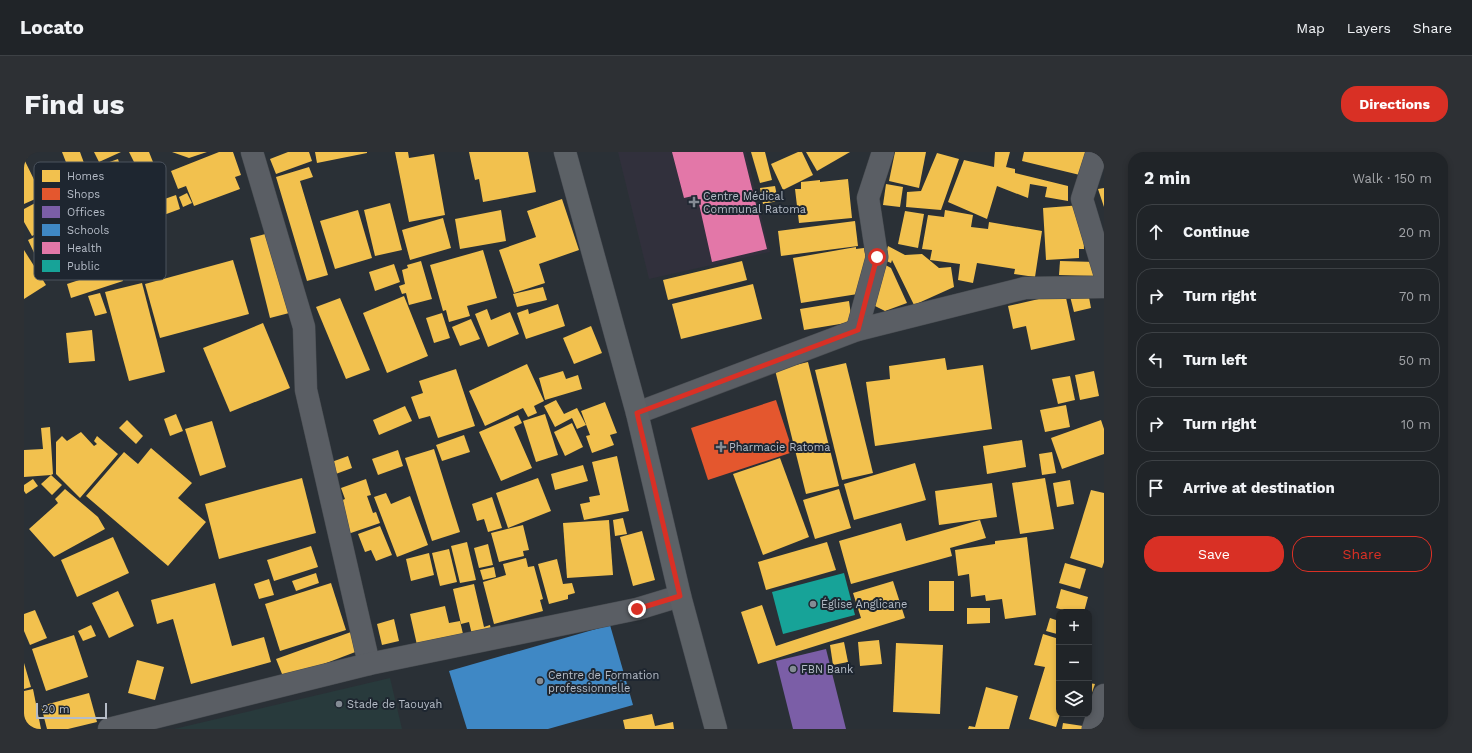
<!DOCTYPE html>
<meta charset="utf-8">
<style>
:root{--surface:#202428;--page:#2d3034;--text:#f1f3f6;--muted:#a2a4a8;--line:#3d4145;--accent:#d93025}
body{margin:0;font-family:"Work Sans",sans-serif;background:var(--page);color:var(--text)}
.controls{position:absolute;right:12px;bottom:12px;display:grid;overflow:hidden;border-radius:8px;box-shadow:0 2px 6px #0003}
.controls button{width:36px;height:36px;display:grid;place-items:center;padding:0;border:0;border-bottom:1px solid var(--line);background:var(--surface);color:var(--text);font:20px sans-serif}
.scale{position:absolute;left:12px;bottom:10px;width:71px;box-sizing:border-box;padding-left:4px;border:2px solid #b5bcc7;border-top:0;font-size:11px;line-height:14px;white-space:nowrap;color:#b5bcc7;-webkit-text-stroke:3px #1e2630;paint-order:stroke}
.stop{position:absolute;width:12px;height:12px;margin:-9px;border:3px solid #d93025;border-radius:50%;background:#fff}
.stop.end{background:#d93025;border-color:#fff;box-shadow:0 1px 4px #0008}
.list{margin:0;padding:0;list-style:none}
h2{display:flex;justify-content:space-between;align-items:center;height:52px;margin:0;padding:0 16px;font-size:17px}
h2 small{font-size:13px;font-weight:400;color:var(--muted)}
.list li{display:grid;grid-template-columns:26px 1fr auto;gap:12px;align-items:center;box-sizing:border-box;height:56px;margin:0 8px 8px;padding:0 8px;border:1px solid var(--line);border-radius:16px}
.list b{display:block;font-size:15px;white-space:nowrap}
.list em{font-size:13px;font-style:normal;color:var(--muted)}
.actions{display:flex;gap:8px;padding:12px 16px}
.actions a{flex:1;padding:9px 0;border:1px solid var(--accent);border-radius:16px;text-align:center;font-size:14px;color:var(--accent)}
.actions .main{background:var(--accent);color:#fff}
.icon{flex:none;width:22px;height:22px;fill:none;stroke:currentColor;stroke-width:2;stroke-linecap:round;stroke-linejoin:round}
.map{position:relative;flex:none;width:1080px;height:577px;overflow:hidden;border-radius:16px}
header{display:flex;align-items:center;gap:24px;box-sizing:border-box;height:56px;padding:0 20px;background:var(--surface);border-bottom:1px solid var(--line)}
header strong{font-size:19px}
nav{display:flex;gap:22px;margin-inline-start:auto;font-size:14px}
.intro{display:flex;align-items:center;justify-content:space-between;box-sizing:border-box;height:96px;padding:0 24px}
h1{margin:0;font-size:28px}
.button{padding:10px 18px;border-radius:16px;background:var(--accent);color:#fff;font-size:14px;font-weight:700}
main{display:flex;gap:24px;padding:0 24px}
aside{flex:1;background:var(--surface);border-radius:16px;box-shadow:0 2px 6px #0003}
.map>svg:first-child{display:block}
</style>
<header>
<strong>Locato</strong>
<nav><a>Map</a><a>Layers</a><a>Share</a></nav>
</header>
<div class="intro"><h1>Find us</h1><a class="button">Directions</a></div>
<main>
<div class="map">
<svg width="1080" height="577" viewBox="0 0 1080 577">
<rect width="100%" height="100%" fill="#2a3036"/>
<polygon fill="#31303c" points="594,0 722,0 746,100 625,127"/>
<polygon fill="#283a3c" points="366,526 378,577 150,577"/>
<g fill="#f2c14e">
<polygon points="0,0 2,0 4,5 0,7 18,44 0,52"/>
<polygon points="38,0 56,0 60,11 45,18"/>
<polygon points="70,0 97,0 75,10"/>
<polygon points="105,0 125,0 129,10 114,18"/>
<polygon points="148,0 183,0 165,6"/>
<polygon points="195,0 209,0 217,23 211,25 216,37 170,54 162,34 154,37 147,19"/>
<polygon points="264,0 285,0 288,9 252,22 246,7"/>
<polygon points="291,0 343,0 343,1 293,11"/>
<polygon points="371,0 384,0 385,6 410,2 421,63 385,70"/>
<polygon points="445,0 504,0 512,40 459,50 455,27 451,28"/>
<polygon points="727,0 741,0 748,28 736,31"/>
<polygon points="774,0 778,0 789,23 759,38 747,12"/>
<polygon points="782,0 826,0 793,19"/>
<polygon points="871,0 902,0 895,36 865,29"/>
<polygon points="971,0 986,0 982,15 991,17 991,21 1044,34 1044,49 1021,45 1023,35 1006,32 1004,46 973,34 963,67 924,50 940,8 970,15"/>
<polygon points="1000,0 1066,0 1060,24 998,9"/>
<polygon points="913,1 935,7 917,58 882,55 883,40 897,39"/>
<polygon points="94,7 107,48 60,64 57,54 64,51 54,21"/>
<polygon points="285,15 289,25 276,29 304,123 283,129 252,25"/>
<polygon points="824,27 828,66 775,71 771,37 777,37 777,30 796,28 796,30"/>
<polygon points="862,32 879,35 876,55 859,53"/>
<polygon points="751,34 754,49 739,52 736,36"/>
<polygon points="1080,36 1080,55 1074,37"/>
<polygon points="163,41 168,51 159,55 155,45"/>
<polygon points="152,43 156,57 137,64 132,50"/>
<polygon points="538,47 555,98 515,112 521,131 490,141 475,98 512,85 503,59"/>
<polygon points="15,49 21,58 28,54 36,69 8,84 0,70 0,57"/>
<polygon points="366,51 378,98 351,104 340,58"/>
<polygon points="1058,53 1060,97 1055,97 1055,106 1022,108 1019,56"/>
<polygon points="334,58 348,106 311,117 296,69"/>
<polygon points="477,58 482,89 436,97 431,67"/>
<polygon points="921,58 949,63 947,75 964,77 965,70 1018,79 1011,125 990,122 991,117 953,111 949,131 934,128 936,112 906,108 908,98 898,97 904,63 920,65"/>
<polygon points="881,59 900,62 894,96 874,92"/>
<polygon points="419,66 427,96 386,108 378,78"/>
<polygon points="831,69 834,94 757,104 754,79"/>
<polygon points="24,79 34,99 43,95 52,114 23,128 4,88"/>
<polygon points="249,80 269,160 246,166 226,86"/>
<polygon points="864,94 881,103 898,102 915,116 927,115 930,135 890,153 868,108 867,111 860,108"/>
<polygon points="832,95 832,97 840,96 845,123 840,141 777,151 769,106"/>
<polygon points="0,98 22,133 0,147"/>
<polygon points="459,98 473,146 443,154 446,164 425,170 422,158 419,159 406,113"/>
<polygon points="209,108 225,162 136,186 121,132"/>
<polygon points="397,109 408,147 385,153 382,141 378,142 375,134 381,132 378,118 384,116 383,113"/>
<polygon points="718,109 723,128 644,148 639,128"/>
<polygon points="1036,109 1072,110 1072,124 1035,123"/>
<polygon points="858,111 867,116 883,151 861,159 847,152"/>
<polygon points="370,112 376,130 351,139 345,120"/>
<polygon points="95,115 99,129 47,146 43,132"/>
<polygon points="118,131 141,220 105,229 81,140"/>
<polygon points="729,132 738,167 657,187 648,152"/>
<polygon points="519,135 523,148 493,155 489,142"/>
<polygon points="1064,140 1067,156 1050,160 1046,144"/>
<polygon points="76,141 83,161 71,164 64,144"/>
<polygon points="1041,141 1051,188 1007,198 1002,174 989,177 984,154"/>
<polygon points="380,144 404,204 363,221 339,161"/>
<polygon points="316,146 346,218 322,227 292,155"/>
<polygon points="825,149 828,170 780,178 776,157"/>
<polygon points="534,152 541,174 502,187 493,161 504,157 505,162"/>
<polygon points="463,157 467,168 486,160 495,182 464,195 451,162"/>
<polygon points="418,161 426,186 410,191 402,166"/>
<polygon points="447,167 456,187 436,194 428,175"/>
<polygon points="239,171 266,236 206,260 179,196"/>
<polygon points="567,174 578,201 550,212 539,186"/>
<polygon points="68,178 71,209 45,211 42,181"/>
<polygon points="921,206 923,218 959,213 968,277 851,294 842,230 866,227 865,214"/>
<polygon points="784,210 815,334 782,342 751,218"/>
<polygon points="822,211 849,321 818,328 791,218"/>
<polygon points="503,212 520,249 510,254 513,261 504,265 499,256 461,274 445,239"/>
<polygon points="432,217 451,274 414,286 406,264 395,267 387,245 399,241 395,229"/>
<polygon points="539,219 542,227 554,223 558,237 521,248 515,226"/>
<polygon points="1070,219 1075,244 1056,248 1051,223"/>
<polygon points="1046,224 1051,248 1034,252 1028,227"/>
<polygon points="532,248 540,262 553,256 562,273 553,277 548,266 531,275 520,254"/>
<polygon points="581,250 593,281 586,283 590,293 568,301 562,284 566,283 557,259"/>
<polygon points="1042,253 1046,275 1021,280 1016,258"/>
<polygon points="381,254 388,269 355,283 349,268"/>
<polygon points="152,262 159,279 146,284 140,267"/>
<polygon points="521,262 534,303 512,310 499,269"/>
<polygon points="494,263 498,271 490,275 508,316 477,329 455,280"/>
<polygon points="103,268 119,284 112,292 95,276"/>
<polygon points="1077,268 1080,277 1080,302 1038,317 1027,286"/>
<polygon points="188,269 202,315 176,324 161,277"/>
<polygon points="548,271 559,295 541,304 530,280"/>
<polygon points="26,275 29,322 27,323 38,333 28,343 17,332 27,323 0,325 0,298 19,297 17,276"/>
<polygon points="57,280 70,294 73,292 70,289 73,284 94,302 56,346 32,322 32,290 38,284 43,289"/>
<polygon points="440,283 446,300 418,309 412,293"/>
<polygon points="998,288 1002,315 963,322 959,294"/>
<polygon points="127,296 168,331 154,346 182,370 144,414 62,344 100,300 114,312"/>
<polygon points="410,297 436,380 408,389 381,306"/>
<polygon points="374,298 379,314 354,323 348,307"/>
<polygon points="1028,300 1032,321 1018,323 1015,302"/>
<polygon points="324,304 328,316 309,323 305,311"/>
<polygon points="593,304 605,359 560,368 556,352 566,350 565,345 576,343 568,310"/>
<polygon points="756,306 785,385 739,403 709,322"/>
<polygon points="891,311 902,348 830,368 820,332"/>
<polygon points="559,313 564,329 531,338 527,322"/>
<polygon points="278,326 292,381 195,407 181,352"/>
<polygon points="514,326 527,359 484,376 472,341"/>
<polygon points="1021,326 1030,377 996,382 988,331"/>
<polygon points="9,327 14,334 2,342 0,339 0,333"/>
<polygon points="342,327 347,343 343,344 349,361 352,360 356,371 321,383 314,350 321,347 317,336"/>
<polygon points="1046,328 1050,352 1033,355 1029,331"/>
<polygon points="968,331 973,365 915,373 911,339"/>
<polygon points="41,337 74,365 81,377 30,405 5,377 34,351 31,347"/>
<polygon points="815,337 827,376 791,387 779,348"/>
<polygon points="1067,338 1080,341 1080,410 1078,416 1046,406"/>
<polygon points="362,341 367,352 386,344 404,393 373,405 350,345"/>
<polygon points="468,345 478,376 464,380 460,367 453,369 448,352"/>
<polygon points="599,366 603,382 591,384 589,368"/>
<polygon points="585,368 589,423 543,426 539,371"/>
<polygon points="956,368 962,386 926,396 928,404 827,432 815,389 877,371 882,389"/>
<polygon points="499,373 505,398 499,399 500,404 475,410 467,381"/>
<polygon points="356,374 368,403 352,409 347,398 341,400 334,382"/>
<polygon points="618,379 631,428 609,434 596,385"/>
<polygon points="89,385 105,421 53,445 37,408"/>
<polygon points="1003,385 1012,463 981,467 978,447 962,449 961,443 947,445 945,422 934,424 931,398 971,392 971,389"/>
<polygon points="443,390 452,428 436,431 427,394"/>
<polygon points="803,390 812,418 742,438 734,410"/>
<polygon points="464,392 469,413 455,416 450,396"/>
<polygon points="287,394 294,415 250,429 243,408"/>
<polygon points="425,397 433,430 416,434 408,401"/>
<polygon points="405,401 410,423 387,429 382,407"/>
<polygon points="502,406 504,415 510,414 519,447 516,448 519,459 470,472 459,430 482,423 479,412"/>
<polygon points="533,407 539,432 548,431 551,441 544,443 544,447 525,452 514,412"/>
<polygon points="1041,411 1062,417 1056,437 1035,431"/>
<polygon points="470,415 472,425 459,428 456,418"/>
<polygon points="292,421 295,431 272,439 268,429"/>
<polygon points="245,427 250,443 235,447 230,432"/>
<polygon points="869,429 881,466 734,512 717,460 738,453 752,494 837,466 829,441"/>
<rect x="905" y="429" width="25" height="30"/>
<polygon points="191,431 208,494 240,485 247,510 167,532 149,467 133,472 127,448"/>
<polygon points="307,431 322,478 256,499 241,452"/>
<polygon points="450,432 460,475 466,473 468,482 449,487 445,470 437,472 429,437"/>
<polygon points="1037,437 1064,445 1060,460 1047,460 1032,456"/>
<polygon points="94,439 110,474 85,486 68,451"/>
<polygon points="421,454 425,471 436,469 439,482 393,493 386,462"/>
<polygon points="943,456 966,456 966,471 943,472"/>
<polygon points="11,458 23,486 6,493 0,479 0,462"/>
<polygon points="1026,466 1035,469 1033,482 1022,479"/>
<polygon points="370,467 375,489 358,493 353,472"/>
<polygon points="67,473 72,484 59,489 54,479"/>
<polygon points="327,480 334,499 260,527 252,507"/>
<polygon points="1019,482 1035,487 1035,562 1036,562 1032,575 1005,567 1021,515 1010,513"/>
<polygon points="50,483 64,525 22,539 8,497"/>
<polygon points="855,488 858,512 836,514 834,490"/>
<polygon points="820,490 824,510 809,513 806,493"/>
<polygon points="872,491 919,493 916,562 869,560"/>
<polygon points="113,508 140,515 131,548 104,541"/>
<polygon points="0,511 7,535 0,537"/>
<polygon points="1065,531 1071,532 1065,549"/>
<polygon points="962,535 994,544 985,577 944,577 945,574 951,575"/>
<polygon points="9,537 17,577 0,577 0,539"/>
<polygon points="65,541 73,570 44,577 23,577 17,554"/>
<polygon points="628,562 631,574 649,570 650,577 601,577 599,568"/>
<polygon points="1039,571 1059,574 1058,577 1038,577"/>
</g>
<polygon fill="#e4572e" points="752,248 769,300 684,328 667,276"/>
<polygon fill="#7b5ea7" points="802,497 822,577 769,577 752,509"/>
<polygon fill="#3f88c5" points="586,473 609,553 524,577 443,577 425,519"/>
<polygon fill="#e377a8" points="648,0 719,0 743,97 688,110 673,43 660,46"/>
<polygon fill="#17a398" points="820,421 831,463 759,482 748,440"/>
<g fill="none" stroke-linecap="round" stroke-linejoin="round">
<g stroke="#484c51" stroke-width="23">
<g id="minor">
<polyline points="228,0 280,175 282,238 345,512"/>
<polyline points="1073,0 1058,47 1080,120"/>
<polyline points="833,178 853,105 844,46 859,0"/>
<polyline points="613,261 833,178 1001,136 1080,135"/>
<polyline points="85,577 345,512 613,457 656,444"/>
<polyline points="1069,577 1080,543"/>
</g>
</g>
<g stroke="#484c53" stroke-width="23">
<polyline id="major" points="541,0 613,261 656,444 692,577"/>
</g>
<use href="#minor" stroke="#5a5e64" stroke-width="22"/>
<use href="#major" stroke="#5c6166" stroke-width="22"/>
</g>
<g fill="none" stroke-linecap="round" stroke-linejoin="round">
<polyline stroke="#d93025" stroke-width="5" points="613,457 656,444 613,261 834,178 853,105"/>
</g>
<g fill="#848b94" stroke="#1e2630" stroke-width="1.5">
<path d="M668 44h4v4h4v4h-4v4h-4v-4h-4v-4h4z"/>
<path d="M695 289h4v4h4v4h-4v4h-4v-4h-4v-4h4z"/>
<circle cx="789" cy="452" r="4"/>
<circle cx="769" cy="517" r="4"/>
<circle cx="516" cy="529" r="4"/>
<circle cx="315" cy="552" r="4"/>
</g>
<g text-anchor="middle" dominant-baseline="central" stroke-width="4" stroke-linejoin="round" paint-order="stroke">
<g font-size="11" fill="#b5bcc7" stroke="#1e2630" text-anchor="start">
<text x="679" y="44">Centre Médical<tspan x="679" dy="13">Communal Ratoma</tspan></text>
<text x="705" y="295">Pharmacie Ratoma</text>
<text x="797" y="452">Église Anglicane</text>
<text x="777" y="517">FBN Bank</text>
<text x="524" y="523">Centre de Formation<tspan x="524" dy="13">professionnelle</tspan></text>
<text x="323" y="552">Stade de Taouyah</text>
</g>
</g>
<rect x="10" y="10" width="132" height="118" rx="6" fill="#1e2630" stroke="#4b535d" stroke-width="1"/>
<rect x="18" y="18" width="18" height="12" fill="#f2c14e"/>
<rect x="18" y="36" width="18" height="12" fill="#e4572e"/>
<rect x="18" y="54" width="18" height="12" fill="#7b5ea7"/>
<rect x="18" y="72" width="18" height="12" fill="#3f88c5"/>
<rect x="18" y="90" width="18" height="12" fill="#e377a8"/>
<rect x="18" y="108" width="18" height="12" fill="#17a398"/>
<g font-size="11" fill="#b5bcc7">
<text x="43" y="28">Homes</text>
<text x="43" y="46">Shops</text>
<text x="43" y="64">Offices</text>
<text x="43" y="82">Schools</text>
<text x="43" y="100">Health</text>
<text x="43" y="118">Public</text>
</g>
</svg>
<div class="controls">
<button>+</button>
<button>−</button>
<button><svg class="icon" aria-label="layers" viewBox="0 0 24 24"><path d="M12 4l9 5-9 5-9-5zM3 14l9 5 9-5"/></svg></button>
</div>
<div class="scale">20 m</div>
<div class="stop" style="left:853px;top:105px"></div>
<div class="stop end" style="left:613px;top:457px"></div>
</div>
<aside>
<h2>2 min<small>Walk · 150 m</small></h2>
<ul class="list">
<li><svg class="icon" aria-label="ahead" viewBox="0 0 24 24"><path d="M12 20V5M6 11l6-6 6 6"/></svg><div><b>Continue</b></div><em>20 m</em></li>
<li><svg class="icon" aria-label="right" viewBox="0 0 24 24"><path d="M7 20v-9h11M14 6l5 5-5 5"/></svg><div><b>Turn right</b></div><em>70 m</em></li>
<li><svg class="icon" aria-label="left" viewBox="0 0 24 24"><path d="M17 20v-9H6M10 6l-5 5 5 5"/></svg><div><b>Turn left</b></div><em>50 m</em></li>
<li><svg class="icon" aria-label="right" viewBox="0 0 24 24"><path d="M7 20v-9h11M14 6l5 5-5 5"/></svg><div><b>Turn right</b></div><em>10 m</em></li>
<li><svg class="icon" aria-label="arrive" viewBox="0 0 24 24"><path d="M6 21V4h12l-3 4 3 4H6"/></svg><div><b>Arrive at destination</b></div></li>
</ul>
<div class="actions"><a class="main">Save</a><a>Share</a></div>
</aside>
</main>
